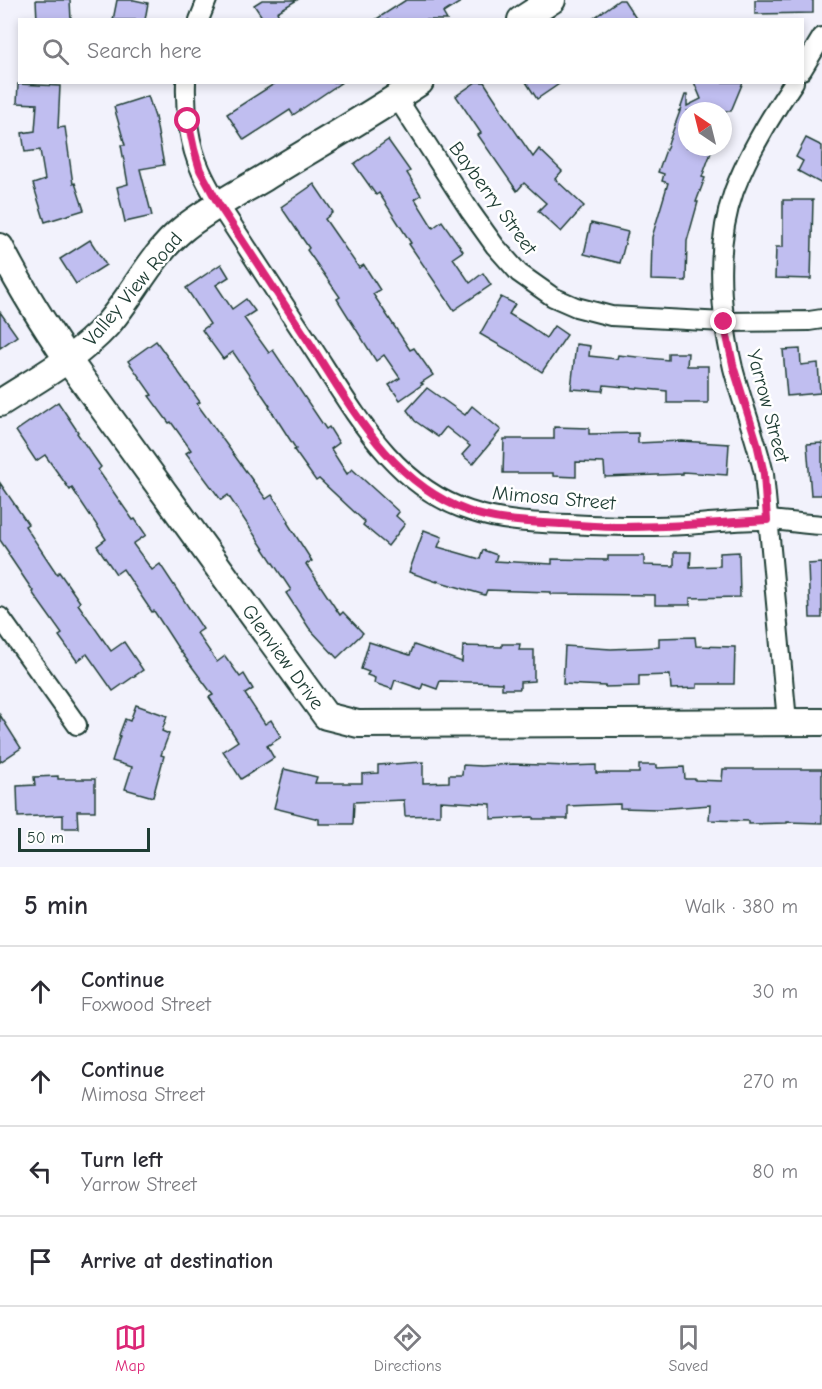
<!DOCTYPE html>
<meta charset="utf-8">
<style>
:root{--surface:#fff;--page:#f7f7f7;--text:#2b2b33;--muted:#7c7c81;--line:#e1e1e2;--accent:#db2777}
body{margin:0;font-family:"Comic Neue",sans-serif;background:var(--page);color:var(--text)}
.compass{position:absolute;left:678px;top:102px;width:54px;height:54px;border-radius:50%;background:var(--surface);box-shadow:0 3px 9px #0003;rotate:325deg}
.scale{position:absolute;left:18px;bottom:15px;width:132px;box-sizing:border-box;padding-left:6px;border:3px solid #1f3d34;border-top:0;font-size:16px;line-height:21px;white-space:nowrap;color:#1f3d34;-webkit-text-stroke:4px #fff;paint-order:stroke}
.stop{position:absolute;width:18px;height:18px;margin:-14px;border:4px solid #db2777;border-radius:50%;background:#fff}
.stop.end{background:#db2777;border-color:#fff;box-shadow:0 2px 6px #0008}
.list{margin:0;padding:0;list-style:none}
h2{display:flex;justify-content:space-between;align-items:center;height:78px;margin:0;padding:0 24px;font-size:26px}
h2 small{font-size:20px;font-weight:400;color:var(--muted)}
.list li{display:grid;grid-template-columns:39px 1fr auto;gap:18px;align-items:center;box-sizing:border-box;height:90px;padding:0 24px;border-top:2px solid var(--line)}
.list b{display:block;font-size:22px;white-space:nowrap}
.list p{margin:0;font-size:20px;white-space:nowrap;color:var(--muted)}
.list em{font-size:20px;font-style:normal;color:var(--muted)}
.icon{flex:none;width:33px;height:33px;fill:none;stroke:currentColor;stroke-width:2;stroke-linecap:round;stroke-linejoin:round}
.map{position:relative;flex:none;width:822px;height:867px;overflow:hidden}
.search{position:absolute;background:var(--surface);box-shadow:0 3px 9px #0003;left:18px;right:18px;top:18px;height:66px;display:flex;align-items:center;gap:15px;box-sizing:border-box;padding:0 21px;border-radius:0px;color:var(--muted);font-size:22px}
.sheet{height:438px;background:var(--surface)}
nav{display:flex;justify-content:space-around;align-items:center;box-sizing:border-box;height:84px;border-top:2px solid var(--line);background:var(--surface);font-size:16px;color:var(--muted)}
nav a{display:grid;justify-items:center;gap:3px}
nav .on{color:var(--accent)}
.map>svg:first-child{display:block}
</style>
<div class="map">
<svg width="822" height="867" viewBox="0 0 822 867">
<rect width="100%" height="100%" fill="#f2f2fc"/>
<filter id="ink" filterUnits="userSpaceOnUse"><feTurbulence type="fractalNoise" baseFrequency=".0167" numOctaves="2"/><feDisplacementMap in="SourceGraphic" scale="12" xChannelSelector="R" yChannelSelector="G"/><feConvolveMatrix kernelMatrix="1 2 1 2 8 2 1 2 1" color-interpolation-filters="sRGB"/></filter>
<g filter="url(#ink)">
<g fill="#c0bef0" stroke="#1f3d34" stroke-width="1.5">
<polygon points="36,0 70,0 71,20 37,20"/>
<polygon points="117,0 134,0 148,3 145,20 113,20"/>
<polygon points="262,0 297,0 277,12 281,20 264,20 254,5"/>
<polygon points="406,0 464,0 443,13 447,20 375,20"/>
<polygon points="619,0 624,0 637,20 591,20"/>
<polygon points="755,0 813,0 813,13 755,14"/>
<polygon points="277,82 342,82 293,115 290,110 244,140 227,114"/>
<polygon points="476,82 484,82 501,108 500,109 533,157 539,149 562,171 555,179 584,206 561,232 538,211 546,203 524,183 517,191 478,135 481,133 456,96"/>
<polygon points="526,82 562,82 537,99"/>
<polygon points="694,82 743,82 731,111 687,111 687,147 713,147 702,177 705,178 696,202 698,202 687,241 686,281 651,280 652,237 668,183 662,181 664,174 658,172 680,111 678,111 680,110 685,95 687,95 687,106 701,99"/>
<polygon points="18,84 60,86 58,128 65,127 73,184 75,183 84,210 45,222 33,184 45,180 40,150 25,152 22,133 35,131 37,104 17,103"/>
<polygon points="148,96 155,117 164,165 140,169 152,216 125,222 117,187 128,184 121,145 125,145 114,107"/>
<polygon points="806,138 822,146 822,184 798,171 803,161 796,157"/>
<polygon points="388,140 410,171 407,173 421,195 415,199 433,228 442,221 463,251 453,258 470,283 483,273 491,285 454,310 409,244 411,243 379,193 376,195 354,164"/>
<polygon points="314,184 333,212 325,219 359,268 364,265 380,290 373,294 410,350 414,348 433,375 421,383 423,384 400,400 389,385 400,378 384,355 376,361 337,299 340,297 307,250 309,248 281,207"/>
<polygon points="783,200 813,200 811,279 775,278 776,247 783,247"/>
<polygon points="591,223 628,232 620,263 584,254"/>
<polygon points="90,240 106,265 76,284 60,259"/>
<polygon points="221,264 229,277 216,285 232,309 246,299 255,311 244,318 269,353 273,350 326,429 329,427 339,443 331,449 347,474 352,469 399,512 396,516 405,524 388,546 363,525 365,522 319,479 316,481 294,450 296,449 269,407 270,406 233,352 223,359 202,330 210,324 186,288"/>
<polygon points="501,297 515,304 509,314 529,326 546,338 554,326 567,335 542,372 518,356 480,334"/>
<polygon points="0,312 17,336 0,348"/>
<polygon points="156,341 200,402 197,404 266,499 272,495 289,521 287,522 312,561 306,564 340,615 343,612 363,633 337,658 309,628 286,593 291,590 228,495 221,500 186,453 191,450 171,422 169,423 149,396 152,395 128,361"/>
<polygon points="576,344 590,346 589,356 617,359 618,355 668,360 668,353 688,353 687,366 708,366 708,403 667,403 667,391 604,385 603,391 571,389"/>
<polygon points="800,349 801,365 818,363 820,393 787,396 783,350"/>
<polygon points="427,388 465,415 472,406 501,430 473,464 462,455 470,446 446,427 438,437 415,421 407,410"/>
<polygon points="58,402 78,432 77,433 101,467 98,470 133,520 135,519 146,535 133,544 152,570 160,564 203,629 197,633 217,662 225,656 240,677 244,674 253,689 245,694 265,724 271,720 281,737 267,746 274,758 241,779 223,751 238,741 209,697 213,695 176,645 154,611 152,612 123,569 116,574 97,546 106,539 72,488 70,490 45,455 36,461 16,431"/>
<polygon points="554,427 589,428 589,434 638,433 638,443 681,441 729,444 727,475 683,472 683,474 605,477 604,463 576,462 576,477 553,476 553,473 503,473 504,439 554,439"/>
<polygon points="822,443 822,495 811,495 807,444"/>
<polygon points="0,483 28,524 25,526 57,574 59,572 80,602 78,604 111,651 124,642 143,670 113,691 87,654 77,661 59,636 62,634 32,592 33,591 8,554 9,553 0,540"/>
<polygon points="424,530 442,537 438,547 480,559 483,550 497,555 495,561 552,564 552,559 608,560 608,556 644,556 644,565 674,566 674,552 691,552 690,567 720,566 720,553 739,552 740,597 690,598 690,605 655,605 655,595 551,594 551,592 487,590 485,595 437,581 437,582 409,572"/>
<polygon points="822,563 822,618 810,618 808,564"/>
<polygon points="695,637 696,646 735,647 734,684 697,684 697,688 671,689 670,675 639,676 639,686 605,687 605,686 563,684 565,646 611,649 659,647 659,638"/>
<polygon points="369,642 410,655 414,645 462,662 463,646 502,647 502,644 520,644 519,650 534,650 534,681 520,682 520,689 502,689 502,683 440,681 437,689 423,684 421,689 395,680 392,689 374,683 375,678 367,675 369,672 361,669"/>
<polygon points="136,705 167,716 162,731 169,734 161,755 164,756 153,797 125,789 132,767 112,761 120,736 119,735 125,719 130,721"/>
<polygon points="0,715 21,748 0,762"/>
<polygon points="423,762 423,783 449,782 449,775 462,775 463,765 481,766 513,764 568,766 596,765 596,773 639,773 639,765 657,765 657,768 684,767 685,779 695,779 695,780 722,781 723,769 822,769 822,823 787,822 787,823 749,824 749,821 709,820 710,805 657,809 620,808 620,804 568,806 568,819 533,819 533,817 491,819 491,804 440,801 440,815 405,816 404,800 354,802 353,824 319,824 319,819 274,808 284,769 317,777 315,783 362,783 362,774 378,773 378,765"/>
<polygon points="58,776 58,779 95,779 95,811 77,811 78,828 63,828 63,815 18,817 17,786 35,785 34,777"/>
</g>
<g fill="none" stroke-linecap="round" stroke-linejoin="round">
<g stroke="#1f3d34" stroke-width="22">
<g id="street">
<polyline points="199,20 207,0"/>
<polyline points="802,70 822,37"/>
<path d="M186 82C185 111 189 145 201 171 206 183 213 194 219 205 249 250 278 296 308 341 351 406 391 486 470 511 502 522 536 523 569 524 608 526 647 527 686 525 713 523 742 519 768 520 786 521 804 524 822 525"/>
<polyline points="397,98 470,211 495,246 519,273 553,297 576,307 611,316 724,322 809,321 822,319"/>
<polyline points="0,617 77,725"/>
<path d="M787 721 764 474C756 438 742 403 733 368 720 311 714 247 734 191 749 152 770 117 794 82"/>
</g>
</g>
<g stroke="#1f3d34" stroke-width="30">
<g id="secondary">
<polyline points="521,20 552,0"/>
<path d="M0 247C20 287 43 323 68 360L326 716 358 724 822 722"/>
<path d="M0 403C37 379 77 358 107 325 134 294 151 255 183 229 208 209 237 194 264 178 316 146 369 116 420 82"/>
</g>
</g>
<use href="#street" stroke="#fff" stroke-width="18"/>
<use href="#secondary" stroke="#fff" stroke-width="26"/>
</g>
</g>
<g fill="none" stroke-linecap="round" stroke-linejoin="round" filter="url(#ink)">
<path stroke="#db2777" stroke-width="8" d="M188 121 194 149 200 170 219 205C249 251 279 296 309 342 352 408 390 482 468 511 498 522 531 522 563 524 582 525 602 527 622 527 670 527 719 523 767 520L764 474 757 443 734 369 724 322"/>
</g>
<g text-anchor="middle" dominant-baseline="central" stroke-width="5" stroke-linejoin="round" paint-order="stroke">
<g font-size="20" fill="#1f3d34" stroke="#fff">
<text transform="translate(493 198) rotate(54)">Bayberry Street</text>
<text transform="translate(133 289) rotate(-50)">Valley View Road</text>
<text transform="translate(768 406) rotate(75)">Yarrow Street</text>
<text transform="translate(554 498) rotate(5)">Mimosa Street</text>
<text transform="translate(283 657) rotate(54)">Glenview Drive</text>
</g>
</g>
</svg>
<svg class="compass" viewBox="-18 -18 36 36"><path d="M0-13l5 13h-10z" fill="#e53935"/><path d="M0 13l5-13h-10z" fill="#7c7c81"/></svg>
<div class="scale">50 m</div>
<div class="stop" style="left:188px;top:121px"></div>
<div class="stop end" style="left:724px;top:322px"></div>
<div class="search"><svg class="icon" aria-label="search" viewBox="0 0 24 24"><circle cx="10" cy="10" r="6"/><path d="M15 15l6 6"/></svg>Search here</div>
</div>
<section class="sheet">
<h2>5 min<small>Walk · 380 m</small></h2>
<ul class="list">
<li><svg class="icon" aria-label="ahead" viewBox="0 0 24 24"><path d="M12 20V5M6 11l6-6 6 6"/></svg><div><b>Continue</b><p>Foxwood Street</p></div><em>30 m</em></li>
<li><svg class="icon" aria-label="ahead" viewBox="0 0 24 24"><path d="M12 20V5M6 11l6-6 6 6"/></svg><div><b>Continue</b><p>Mimosa Street</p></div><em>270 m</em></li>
<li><svg class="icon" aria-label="left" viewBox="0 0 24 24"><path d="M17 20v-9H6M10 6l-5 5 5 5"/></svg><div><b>Turn left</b><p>Yarrow Street</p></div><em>80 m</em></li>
<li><svg class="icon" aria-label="arrive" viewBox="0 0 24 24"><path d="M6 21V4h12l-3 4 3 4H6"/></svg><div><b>Arrive at destination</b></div></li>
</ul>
</section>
<nav>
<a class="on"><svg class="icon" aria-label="map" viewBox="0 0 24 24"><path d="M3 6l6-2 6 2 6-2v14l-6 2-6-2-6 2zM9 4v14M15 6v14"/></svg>Map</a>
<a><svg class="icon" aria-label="directions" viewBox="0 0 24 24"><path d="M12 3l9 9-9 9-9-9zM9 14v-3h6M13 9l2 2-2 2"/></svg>Directions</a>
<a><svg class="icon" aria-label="saved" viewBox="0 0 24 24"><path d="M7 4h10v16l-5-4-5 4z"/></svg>Saved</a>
</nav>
